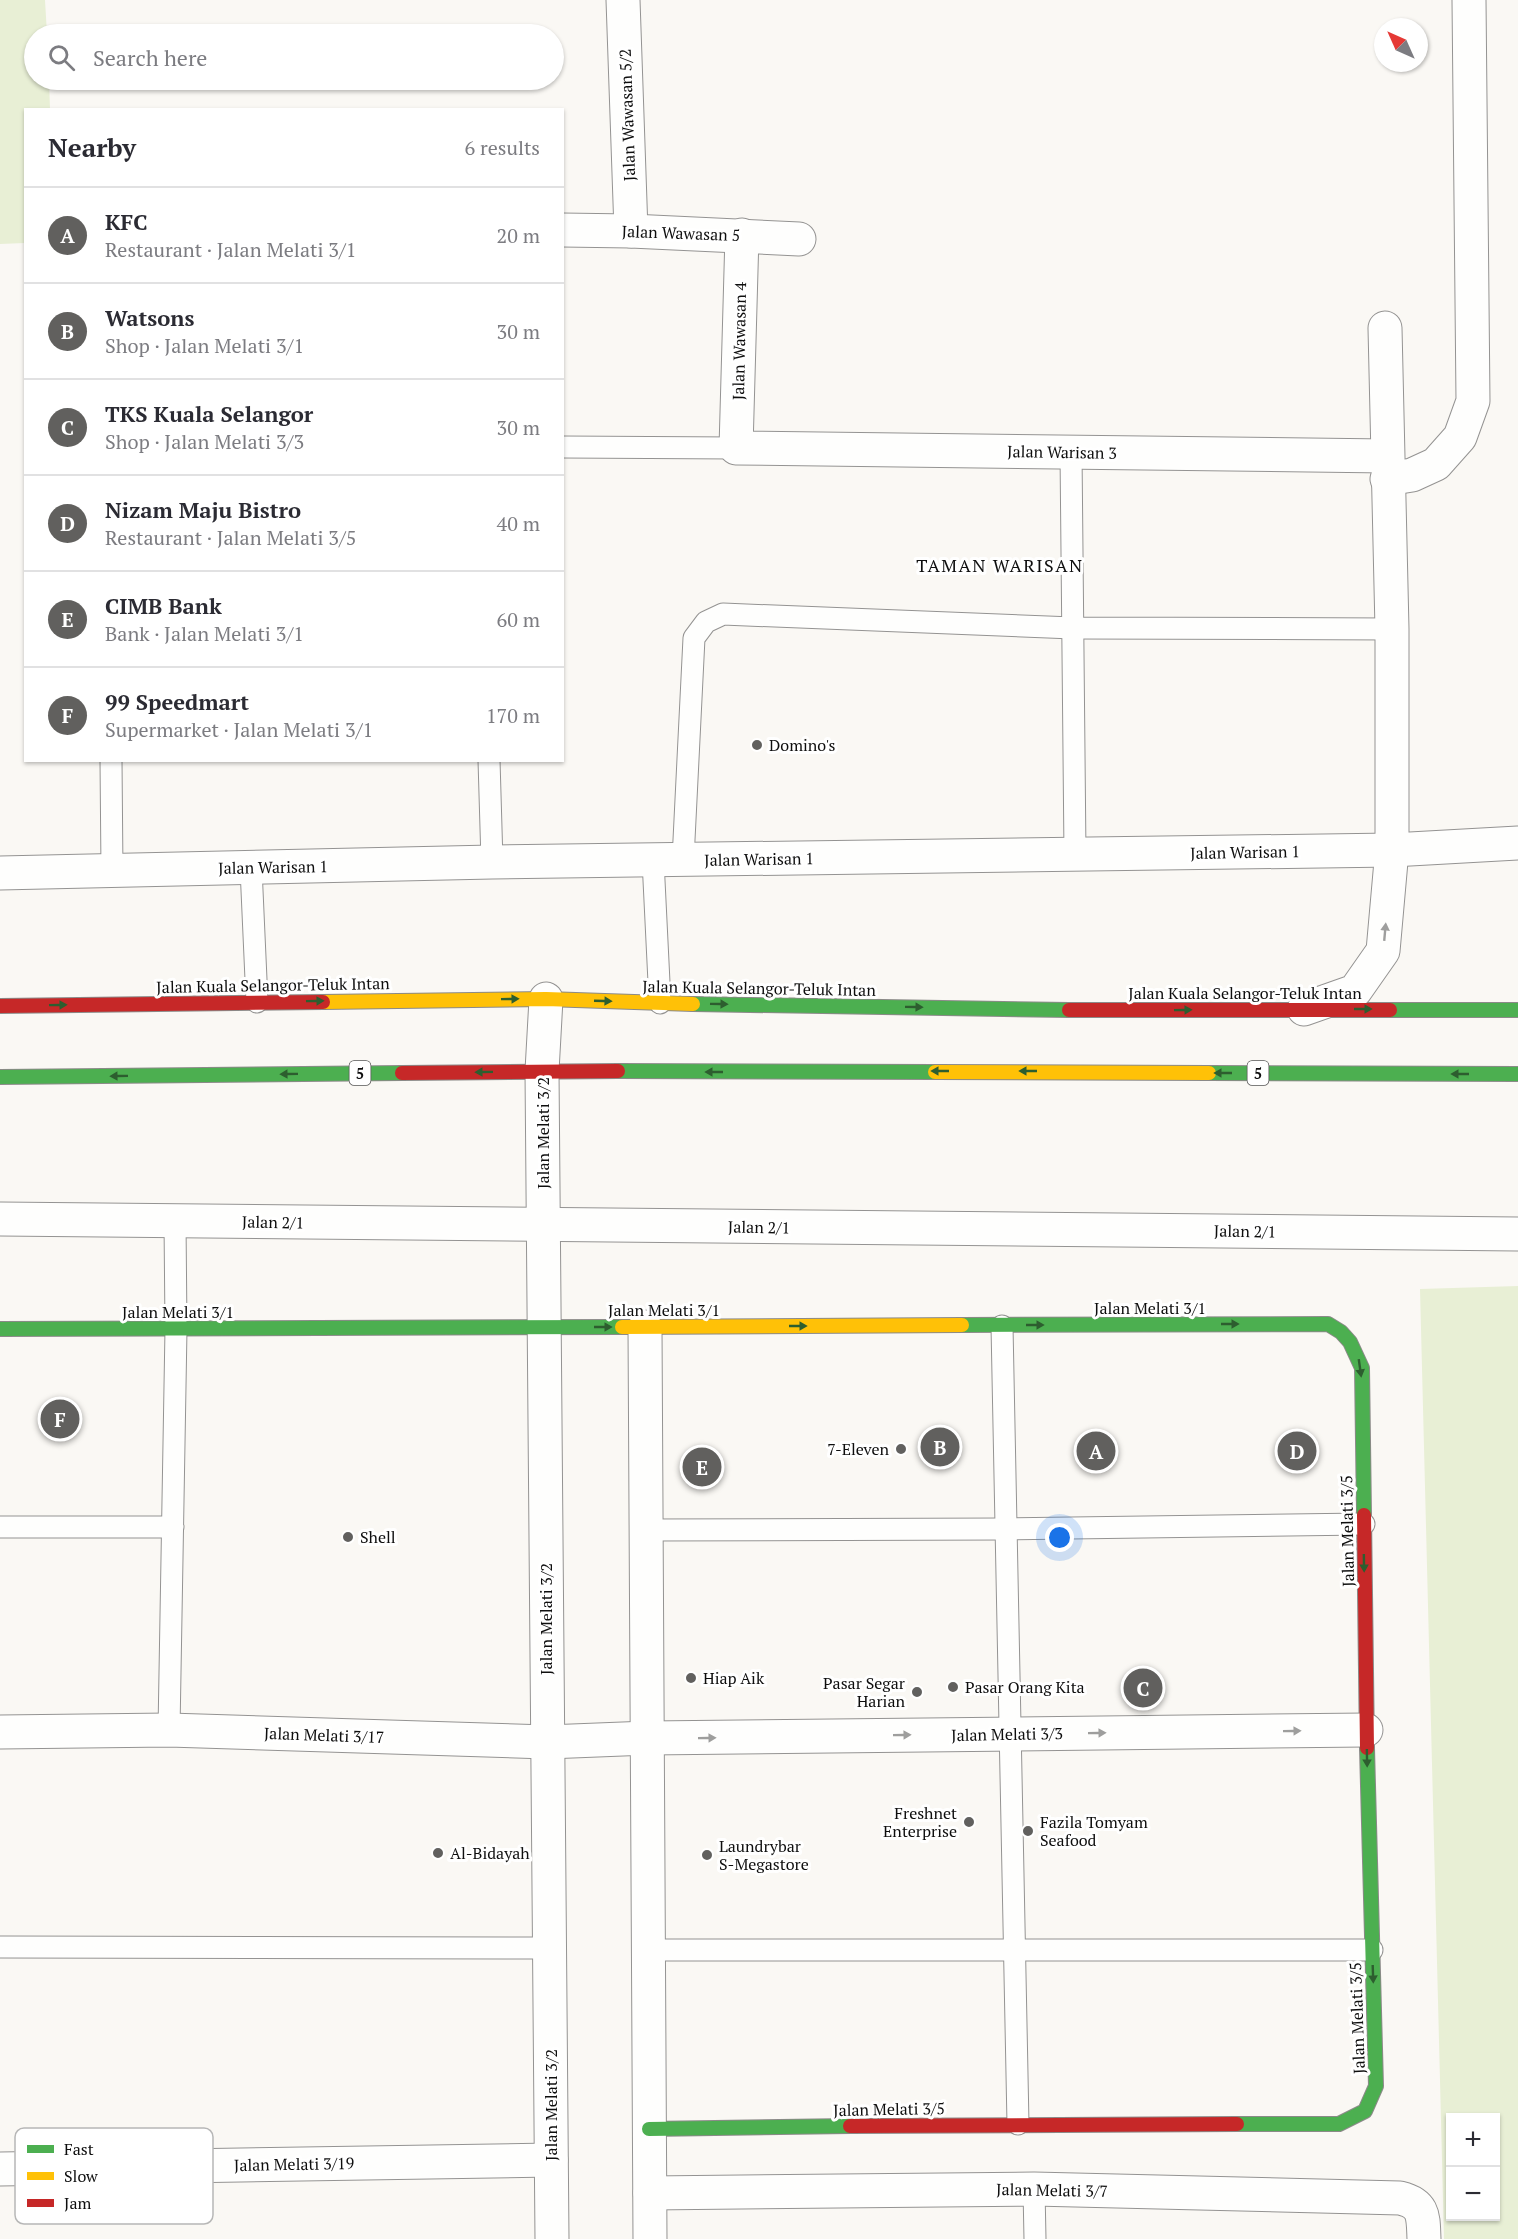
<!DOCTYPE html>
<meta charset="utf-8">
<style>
:root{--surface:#fff;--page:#f7f7f7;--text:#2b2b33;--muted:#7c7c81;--line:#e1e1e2;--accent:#61605e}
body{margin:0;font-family:"PT Serif",serif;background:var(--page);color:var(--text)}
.controls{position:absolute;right:18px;bottom:18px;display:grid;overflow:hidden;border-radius:0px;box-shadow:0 2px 4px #0004}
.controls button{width:54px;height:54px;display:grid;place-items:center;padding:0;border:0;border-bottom:2px solid var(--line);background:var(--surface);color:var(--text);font:30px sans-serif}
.compass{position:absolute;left:1374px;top:18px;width:54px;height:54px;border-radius:50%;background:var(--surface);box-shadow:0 2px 4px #0004;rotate:315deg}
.you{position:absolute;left:1060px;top:1538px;width:21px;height:21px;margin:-15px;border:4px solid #fff;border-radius:50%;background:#1a73e8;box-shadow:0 0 0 9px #1a73e833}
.badge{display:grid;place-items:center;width:39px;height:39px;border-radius:50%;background:var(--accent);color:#fff;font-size:20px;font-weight:700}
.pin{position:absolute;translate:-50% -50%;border:3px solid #fff;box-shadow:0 2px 6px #0006}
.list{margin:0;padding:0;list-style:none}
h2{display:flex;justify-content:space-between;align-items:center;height:78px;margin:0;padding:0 24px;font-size:26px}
h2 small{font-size:20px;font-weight:400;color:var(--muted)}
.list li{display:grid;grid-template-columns:39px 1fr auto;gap:18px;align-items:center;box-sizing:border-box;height:96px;padding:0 24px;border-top:2px solid var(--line)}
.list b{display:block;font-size:22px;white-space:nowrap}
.list p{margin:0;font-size:20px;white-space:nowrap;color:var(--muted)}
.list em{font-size:20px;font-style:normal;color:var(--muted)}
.icon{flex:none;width:33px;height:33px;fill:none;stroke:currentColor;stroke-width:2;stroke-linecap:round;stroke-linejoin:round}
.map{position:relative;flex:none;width:1518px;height:2239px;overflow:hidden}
.search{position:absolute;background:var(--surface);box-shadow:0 2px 4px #0004;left:24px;top:24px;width:540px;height:66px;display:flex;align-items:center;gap:15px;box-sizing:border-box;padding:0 21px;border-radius:33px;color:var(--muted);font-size:22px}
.panel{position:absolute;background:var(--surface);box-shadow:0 2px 4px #0004;left:24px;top:108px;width:540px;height:654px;border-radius:0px}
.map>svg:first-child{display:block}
</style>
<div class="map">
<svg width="1518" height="2239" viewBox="0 0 1518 2239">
<rect width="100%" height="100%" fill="#faf8f4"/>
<g fill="#e8efd5" fill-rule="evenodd">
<polygon points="0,0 45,0 47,34 34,34 34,80 49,80 50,109 26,110 25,243 0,244"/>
<path d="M1518 1286V2239H1444L1420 1289ZM1450 2118H1496V2216H1450Z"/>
</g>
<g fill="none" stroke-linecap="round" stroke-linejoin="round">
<g stroke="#949392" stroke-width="23">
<g id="lane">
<polyline points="562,447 736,448"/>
<polyline points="1071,452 1075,854"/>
<polyline points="111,760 112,871"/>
<polyline points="489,760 492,862"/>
<polyline points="653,860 660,1003"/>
<polyline points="683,860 694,638 706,622 723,614 1073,628 1392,629"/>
<polyline points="251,868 257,1002"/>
<polyline points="1002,1326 1018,2124"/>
<polyline points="0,1527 173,1527"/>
<polyline points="647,1530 1005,1529 1364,1524"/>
<polyline points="169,1730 176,1329 175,1221"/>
<polyline points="0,1947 549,1948"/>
<polyline points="649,1950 1372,1950"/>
<polyline points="1034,2189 1035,2239"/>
</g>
</g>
<g stroke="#949392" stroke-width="35">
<g id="street">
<polyline points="623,0 631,231"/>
<polyline points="562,230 631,231 799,239"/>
<polyline points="742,235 736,448 1387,456"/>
<polyline points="1387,479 1412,475 1436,464 1460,437 1473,401 1469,0"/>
<polyline points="0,873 492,862 1392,850 1518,843"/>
<polyline points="546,999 542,1071 552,2239"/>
<polyline points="1304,1009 1355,991 1383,951 1392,850 1392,629 1385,328"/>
<polyline points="0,1219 1518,1234"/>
<polyline points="645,1327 650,2239"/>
<polyline points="0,1732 169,1730 547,1742 648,1738 1366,1730"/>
<polyline points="0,2169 551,2160"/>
<path d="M650 2193 1034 2189 1400 2198C1425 2204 1423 2217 1424 2239"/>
</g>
</g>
<g stroke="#8b8a88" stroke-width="16">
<g id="fast">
<polyline points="693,1004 1069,1010"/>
<polyline points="1390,1010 1518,1010"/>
<polyline points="618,1071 935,1072"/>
<polyline points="1209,1073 1518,1074"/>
<polyline points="0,1077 402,1073"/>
<polyline points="962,1325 1328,1324 1341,1332 1350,1342 1362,1368 1364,1515"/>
<polyline points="0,1329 622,1327"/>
<polyline points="1237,2124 1339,2124 1365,2111 1376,2086 1367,1748"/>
<polyline points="649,2129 850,2126"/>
</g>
</g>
<g stroke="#8b8a88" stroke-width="16">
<g id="slow">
<polyline points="323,1002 546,999 693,1004"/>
<polyline points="935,1072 1209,1073"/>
<polyline points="622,1327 962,1325"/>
</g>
</g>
<g stroke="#8b8a88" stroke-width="16">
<g id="jam">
<polyline points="0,1006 323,1002"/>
<polyline points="1069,1010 1390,1010"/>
<polyline points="402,1073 618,1071"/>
<polyline points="1364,1515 1367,1748"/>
<polyline points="850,2126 1237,2124"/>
</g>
</g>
<use href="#lane" stroke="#fefefd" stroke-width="21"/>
<use href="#street" stroke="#fefefd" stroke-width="33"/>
<use href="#fast" stroke="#4caf50" stroke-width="14"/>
<use href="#slow" stroke="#ffc107" stroke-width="14"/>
<use href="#jam" stroke="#c62828" stroke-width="14"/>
</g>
<defs><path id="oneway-solid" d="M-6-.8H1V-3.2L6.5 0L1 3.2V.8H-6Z" transform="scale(1.5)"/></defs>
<g fill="#9e9e9d">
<use href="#oneway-solid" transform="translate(1385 932) rotate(-85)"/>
<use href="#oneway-solid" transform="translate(1292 1731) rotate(-1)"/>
<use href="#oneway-solid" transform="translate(1097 1733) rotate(-1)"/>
<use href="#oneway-solid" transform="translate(902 1735) rotate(-1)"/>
<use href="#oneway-solid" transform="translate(707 1738) rotate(-1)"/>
</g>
<g fill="#2d5e2f">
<use href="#oneway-solid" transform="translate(510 999) rotate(-1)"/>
<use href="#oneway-solid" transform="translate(315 1001) rotate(-1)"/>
<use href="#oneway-solid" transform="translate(603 1001) rotate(2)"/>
<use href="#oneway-solid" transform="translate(719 1004) rotate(1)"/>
<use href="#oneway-solid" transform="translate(58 1005) rotate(-1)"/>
<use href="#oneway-solid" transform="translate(914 1007) rotate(1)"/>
<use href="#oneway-solid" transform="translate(1363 1009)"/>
<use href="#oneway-solid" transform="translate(1183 1010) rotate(-1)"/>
<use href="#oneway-solid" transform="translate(940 1071) rotate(180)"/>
<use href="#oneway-solid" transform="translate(1028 1071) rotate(-180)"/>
<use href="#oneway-solid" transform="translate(484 1072) rotate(179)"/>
<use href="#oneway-solid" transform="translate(714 1072) rotate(-180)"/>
<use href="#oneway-solid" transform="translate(1223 1073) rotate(-180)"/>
<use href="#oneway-solid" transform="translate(289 1074) rotate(179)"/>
<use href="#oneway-solid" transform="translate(1460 1074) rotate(-180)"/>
<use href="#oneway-solid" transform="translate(119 1076) rotate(179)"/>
<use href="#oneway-solid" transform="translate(1230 1324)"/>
<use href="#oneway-solid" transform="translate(1035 1325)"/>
<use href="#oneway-solid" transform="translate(798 1326)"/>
<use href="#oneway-solid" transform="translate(603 1327)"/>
<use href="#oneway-solid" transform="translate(1360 1368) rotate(82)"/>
<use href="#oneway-solid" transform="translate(1364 1563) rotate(89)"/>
<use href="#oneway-solid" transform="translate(1367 1758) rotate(89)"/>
<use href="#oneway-solid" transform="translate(1373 1974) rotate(88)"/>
</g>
<g fill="#61605e" stroke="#fff" stroke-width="2">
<circle cx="757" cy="745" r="6"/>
<circle cx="901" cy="1449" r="6"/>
<circle cx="348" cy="1537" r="6"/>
<circle cx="691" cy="1678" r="6"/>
<circle cx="953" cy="1687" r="6"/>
<circle cx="917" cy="1692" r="6"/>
<circle cx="969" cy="1822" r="6"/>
<circle cx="1028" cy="1831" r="6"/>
<circle cx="438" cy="1853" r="6"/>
<circle cx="707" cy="1855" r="6"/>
</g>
<g text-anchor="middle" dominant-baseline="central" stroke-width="6" stroke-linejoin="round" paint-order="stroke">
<g fill="#fff" stroke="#565656" stroke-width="1.5">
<rect x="349.5" y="1061" width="21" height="24" rx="4.5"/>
<rect x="1247.5" y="1061" width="21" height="24" rx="4.5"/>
</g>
<g font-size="15" font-weight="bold" fill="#0e0e0e">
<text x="360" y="1073">5</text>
<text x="1258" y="1073">5</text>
</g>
<g font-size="16" fill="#0e0e0e" stroke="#fff">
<text transform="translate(627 115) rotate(-92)">Jalan Wawasan 5/2</text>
<text transform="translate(681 233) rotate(2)">Jalan Wawasan 5</text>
<text transform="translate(739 341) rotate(-89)">Jalan Wawasan 4</text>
<text transform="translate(1062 452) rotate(1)">Jalan Warisan 3</text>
<text transform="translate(1245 852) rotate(-1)">Jalan Warisan 1</text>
<text transform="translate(759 859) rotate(-1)">Jalan Warisan 1</text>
<text transform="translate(273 867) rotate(-1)">Jalan Warisan 1</text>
<text transform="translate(273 985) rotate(-1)">Jalan Kuala Selangor-Teluk Intan</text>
<text transform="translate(759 988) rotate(1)">Jalan Kuala Selangor-Teluk Intan</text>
<text x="1245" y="993">Jalan Kuala Selangor-Teluk Intan</text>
<text transform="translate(543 1133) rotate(-90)">Jalan Melati 3/2</text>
<text transform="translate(273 1222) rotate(1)">Jalan 2/1</text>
<text transform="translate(759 1227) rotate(1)">Jalan 2/1</text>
<text transform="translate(1245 1231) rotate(1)">Jalan 2/1</text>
<text x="1150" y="1308">Jalan Melati 3/1</text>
<text x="664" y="1310">Jalan Melati 3/1</text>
<text x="178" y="1312">Jalan Melati 3/1</text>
<text transform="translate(1347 1531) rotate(-91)">Jalan Melati 3/5</text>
<text transform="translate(546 1619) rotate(-90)">Jalan Melati 3/2</text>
<text transform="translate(1007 1734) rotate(-1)">Jalan Melati 3/3</text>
<text transform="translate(324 1735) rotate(2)">Jalan Melati 3/17</text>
<text transform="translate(1357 2018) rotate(-92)">Jalan Melati 3/5</text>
<text transform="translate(551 2105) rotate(-90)">Jalan Melati 3/2</text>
<text transform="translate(889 2109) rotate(-1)">Jalan Melati 3/5</text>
<text transform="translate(294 2164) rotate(-1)">Jalan Melati 3/19</text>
<text transform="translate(1052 2190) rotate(1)">Jalan Melati 3/7</text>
</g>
<g font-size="16" fill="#0e0e0e" stroke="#fff" text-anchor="start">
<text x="769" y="745">Domino's</text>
<text x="889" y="1449" text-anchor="end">7-Eleven</text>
<text x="360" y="1537">Shell</text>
<text x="703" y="1678">Hiap Aik</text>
<text x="905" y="1683" text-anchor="end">Pasar Segar<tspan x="905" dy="18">Harian</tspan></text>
<text x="965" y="1687">Pasar Orang Kita</text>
<text x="957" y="1813" text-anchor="end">Freshnet<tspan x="957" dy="18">Enterprise</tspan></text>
<text x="1040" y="1822">Fazila Tomyam<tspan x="1040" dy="18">Seafood</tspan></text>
<text x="719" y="1846">Laundrybar<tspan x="719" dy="18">S-Megastore</tspan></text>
<text x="450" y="1853">Al-Bidayah</text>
</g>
<g font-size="18" letter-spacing="1.5" fill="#0e0e0e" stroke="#fff">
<text x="1000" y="565">TAMAN WARISAN</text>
</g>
</g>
<rect x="15" y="2128" width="198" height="96" rx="9" fill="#fff" stroke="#b7b7b7" stroke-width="1.5"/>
<rect x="27" y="2145" width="27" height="8" fill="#4caf50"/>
<rect x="27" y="2172" width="27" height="8" fill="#ffc107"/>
<rect x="27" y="2199" width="27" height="8" fill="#c62828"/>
<g font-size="16" fill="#0e0e0e">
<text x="64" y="2155">Fast</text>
<text x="64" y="2182">Slow</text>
<text x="64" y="2209">Jam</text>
</g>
</svg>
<div class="controls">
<button>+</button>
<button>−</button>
</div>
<svg class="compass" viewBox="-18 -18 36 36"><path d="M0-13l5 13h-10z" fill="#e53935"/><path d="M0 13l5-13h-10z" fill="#7c7c81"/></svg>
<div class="you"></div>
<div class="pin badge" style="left:1096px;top:1451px">A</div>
<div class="pin badge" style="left:940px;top:1447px">B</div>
<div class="pin badge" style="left:1143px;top:1688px">C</div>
<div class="pin badge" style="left:1297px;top:1451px">D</div>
<div class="pin badge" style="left:702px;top:1467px">E</div>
<div class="pin badge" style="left:60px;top:1419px">F</div>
<div class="search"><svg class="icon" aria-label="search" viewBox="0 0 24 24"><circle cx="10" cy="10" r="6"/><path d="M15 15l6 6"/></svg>Search here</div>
<section class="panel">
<h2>Nearby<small>6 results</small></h2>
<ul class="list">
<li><span class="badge">A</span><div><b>KFC</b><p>Restaurant · Jalan Melati 3/1</p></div><em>20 m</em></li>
<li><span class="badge">B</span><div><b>Watsons</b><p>Shop · Jalan Melati 3/1</p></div><em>30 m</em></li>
<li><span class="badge">C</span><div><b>TKS Kuala Selangor</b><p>Shop · Jalan Melati 3/3</p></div><em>30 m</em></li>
<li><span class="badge">D</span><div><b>Nizam Maju Bistro</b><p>Restaurant · Jalan Melati 3/5</p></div><em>40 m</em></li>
<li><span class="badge">E</span><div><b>CIMB Bank</b><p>Bank · Jalan Melati 3/1</p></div><em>60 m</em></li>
<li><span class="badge">F</span><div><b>99 Speedmart</b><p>Supermarket · Jalan Melati 3/1</p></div><em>170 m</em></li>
</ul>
</section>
</div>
